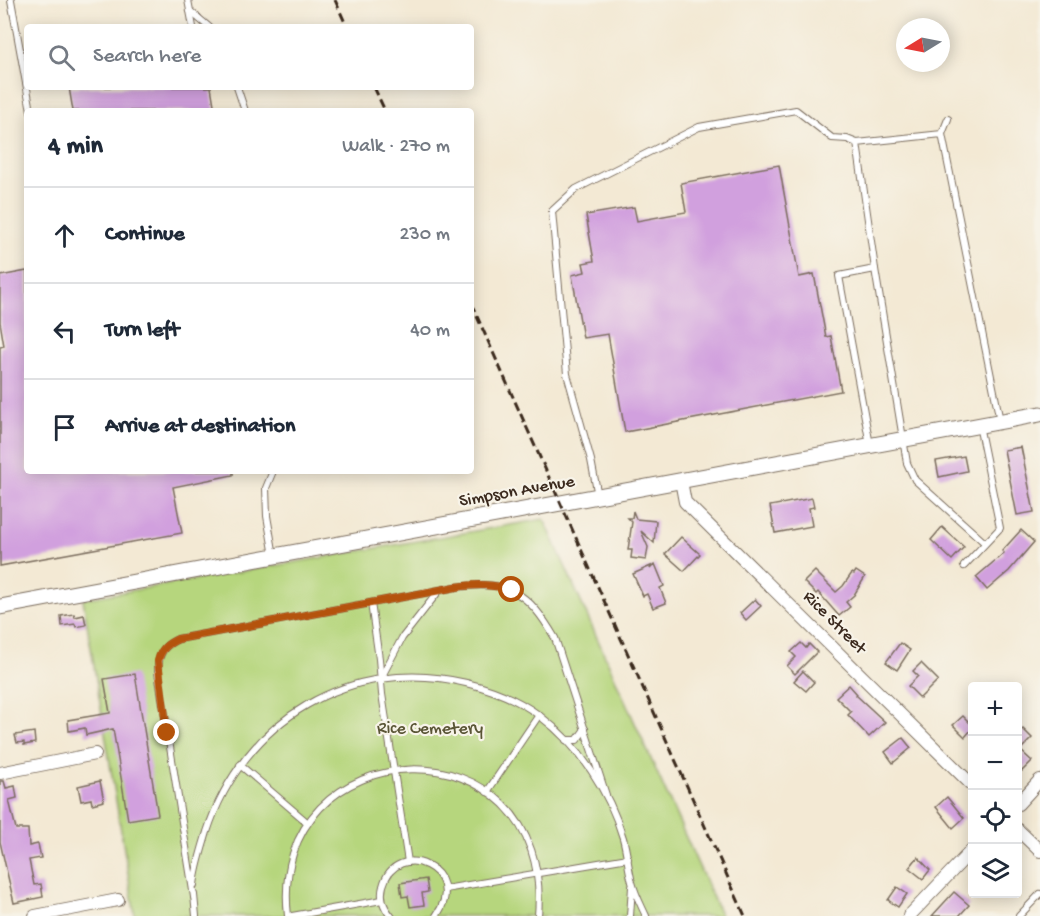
<!DOCTYPE html>
<meta charset="utf-8">
<style>
:root{--surface:#fff;--page:#f6f6f7;--text:#1f2937;--muted:#747a83;--line:#e0e1e3}
body{margin:0;font-family:"Gochi Hand",sans-serif;background:var(--page);color:var(--text)}
.controls{position:absolute;right:18px;bottom:18px;display:grid;overflow:hidden;border-radius:6px;box-shadow:0 3px 15px #0003}
.controls button{width:54px;height:54px;display:grid;place-items:center;padding:0;border:0;border-bottom:2px solid var(--line);background:var(--surface);color:var(--text);font:30px sans-serif}
.compass{position:absolute;left:896px;top:18px;width:54px;height:54px;border-radius:50%;background:var(--surface);box-shadow:0 3px 15px #0003;rotate:260deg}
.stop{position:absolute;width:18px;height:18px;margin:-14px;border:4px solid #b45309;border-radius:50%;background:#fff}
.stop.end{background:#b45309;border-color:#fff;box-shadow:0 2px 6px #0008}
.list{margin:0;padding:0;list-style:none}
h2{display:flex;justify-content:space-between;align-items:center;height:78px;margin:0;padding:0 24px;font-size:26px}
h2 small{font-size:20px;font-weight:400;color:var(--muted)}
.list li{display:grid;grid-template-columns:39px 1fr auto;gap:18px;align-items:center;box-sizing:border-box;height:96px;padding:0 24px;border-top:2px solid var(--line)}
.list b{display:block;font-size:22px;white-space:nowrap}
.list em{font-size:20px;font-style:normal;color:var(--muted)}
.icon{flex:none;width:33px;height:33px;fill:none;stroke:currentColor;stroke-width:2;stroke-linecap:round;stroke-linejoin:round}
.map{position:relative;flex:none;width:1040px;height:916px;overflow:hidden}
.search{position:absolute;background:var(--surface);box-shadow:0 3px 15px #0003;left:24px;top:24px;width:450px;height:66px;display:flex;align-items:center;gap:15px;box-sizing:border-box;padding:0 21px;border-radius:6px;color:var(--muted);font-size:22px}
.panel{position:absolute;background:var(--surface);box-shadow:0 3px 15px #0003;left:24px;top:108px;width:450px;height:366px;border-radius:6px}
.map>svg:first-child{display:block}
</style>
<div class="map">
<svg width="1040" height="916" viewBox="0 0 1040 916">
<rect width="100%" height="100%" fill="#f7f3e8"/>
<filter id="ink" filterUnits="userSpaceOnUse"><feTurbulence type="fractalNoise" baseFrequency=".0167" numOctaves="2"/><feDisplacementMap in="SourceGraphic" scale="12" xChannelSelector="R" yChannelSelector="G"/><feConvolveMatrix kernelMatrix="1 2 1 2 8 2 1 2 1" color-interpolation-filters="sRGB"/></filter>
<filter id="wash" filterUnits="userSpaceOnUse"><feTurbulence type="fractalNoise" baseFrequency=".008" numOctaves="4" result="noise"/><feDisplacementMap in="SourceGraphic" scale="24" xChannelSelector="R" yChannelSelector="G"/><feGaussianBlur stdDeviation="1.35" result="paint"/><feColorMatrix in="noise" values="0 0 0 0 0 0 0 0 0 0 0 0 0 0 0 0 0 1.4 0 .05"/><feComposite in="paint" operator="in"/></filter>
<g filter="url(#wash)">
<rect width="100%" height="100%" fill="#f3e9d4"/>
<polygon fill="#b6d67d" stroke="#78804e" stroke-width="1.5" points="544,519 721,916 135,916 83,599"/>
<g id="blocks">
<g fill="#d1a0de">
<polygon points="69,87 211,87 215,111 73,111"/>
<polygon points="779,165 799,277 814,274 826,337 831,336 841,391 625,432 608,334 583,338 572,275 585,272 583,263 594,261 586,215 634,207 637,221 686,212 681,183"/>
<polygon points="27,271 27,471 233,471 233,475 173,487 182,533 0,566 0,347 4,346 0,322 0,276"/>
<polygon points="1021,447 1034,512 1017,515 1004,450"/>
<polygon points="964,456 967,471 939,477 936,461"/>
<polygon points="812,498 814,507 809,508 812,526 775,533 770,506"/>
<polygon points="633,511 636,519 656,521 654,543 641,531 648,547 646,560 631,558 632,550 628,550 632,522 628,518 632,518"/>
<polygon points="942,527 964,547 952,560 931,540"/>
<polygon points="1021,530 1034,542 1009,571 987,590 976,577 1004,553 1002,551"/>
<polygon points="681,537 700,554 684,571 665,554"/>
<polygon points="655,564 664,586 660,588 666,603 653,608 647,594 643,596 633,574 651,566 650,569"/>
<polygon points="815,571 836,592 843,586 852,573 854,574 856,571 865,577 854,595 846,602 850,607 839,616 818,592 816,594 804,582"/>
<polygon points="755,599 761,606 746,620 740,613"/>
<polygon points="74,614 75,617 84,615 86,625 76,627 75,624 62,626 61,616"/>
<polygon points="801,643 806,648 809,644 817,652 795,674 787,666 796,657 791,652"/>
<polygon points="900,643 910,650 897,670 886,662"/>
<polygon points="921,663 938,680 920,698 908,686 918,676 913,671"/>
<polygon points="803,671 814,682 806,691 794,681"/>
<polygon points="135,674 158,815 128,820 113,729 86,735 85,728 69,731 68,720 110,713 104,679"/>
<polygon points="849,685 857,694 856,695 885,722 869,737 848,715 851,712 836,697"/>
<polygon points="963,716 972,725 972,729 965,737 953,725"/>
<polygon points="1023,729 1032,738 1020,750 1032,761 1022,771 1017,767 1017,734"/>
<polygon points="34,732 35,743 24,745 24,742 17,743 15,735"/>
<polygon points="903,738 911,748 893,763 885,752"/>
<polygon points="0,781 4,781 6,788 15,786 17,798 9,800 16,829 28,829 29,846 38,844 41,858 29,860 34,885 41,884 43,897 14,903 0,842"/>
<polygon points="100,781 104,801 92,804 91,799 81,801 78,786"/>
<polygon points="947,797 964,818 953,828 936,807"/>
<polygon points="918,857 930,870 923,879 909,868"/>
<polygon points="426,879 428,892 422,893 424,905 410,907 408,896 402,897 400,883"/>
<polygon points="897,887 907,894 898,907 888,900"/>
<polygon points="954,892 969,905 959,916 932,916"/>
</g>
</g>
</g>
<g filter="url(#ink)">
<use href="#blocks" fill-opacity="0" stroke="#7b6d5e" stroke-width="1.5"/>
<g fill="none" stroke-linecap="round" stroke-linejoin="round">
<g stroke="#7b6d5e" stroke-width="8">
<g id="service">
<polyline points="11,0 31,111"/>
<polyline points="188,0 193,27"/>
<polyline points="190,11 209,27"/>
<polyline points="237,87 245,111"/>
<polyline points="942,134 948,119"/>
<polyline points="875,269 907,463 915,480 985,543"/>
<polyline points="870,445 839,276 875,269 857,143 942,134 1000,421"/>
<polyline points="273,471 266,488 267,516 274,556"/>
<polyline points="598,496 591,460 567,374 552,211 576,189 699,127 796,110 832,138 847,139 857,143"/>
<polyline points="964,566 1000,528 979,425"/>
<polyline points="371,603 379,659 382,694 408,862"/>
<polyline points="381,678 402,638 438,592"/>
<polyline points="566,740 577,740 585,729"/>
<polyline points="240,765 308,823"/>
<polyline points="487,792 539,715"/>
<path d="M194 885C196 867 202 849 207 832 243 720 351 655 466 683 492 689 519 700 540 716 580 746 609 791 623 838 627 852 628 868 632 882 635 894 641 905 646 916"/>
<polyline points="445,889 628,858"/>
<polyline points="194,895 196,916"/>
<path d="M194 897 158 672C158 655 162 646 178 639L456 587C510 580 528 592 555 638L606 795"/>
<path d="M288 916C266 727 555 714 538 916"/>
<polyline points="292,916 382,900"/>
<path d="M391 916C383 907 380 897 383 886 396 837 470 870 436 916"/>
<polyline points="630,916 632,887"/>
<polyline points="1019,916 1040,894"/>
</g>
</g>
<g stroke="#7b6d5e" stroke-width="14">
<g id="minor">
<polyline points="681,481 685,502 972,785"/>
<polyline points="0,773 95,754"/>
<polyline points="1018,804 1040,780"/>
<polyline points="1018,830 1040,851"/>
<polyline points="35,916 118,900"/>
<polyline points="909,916 972,850"/>
</g>
</g>
<g stroke="#7b6d5e" stroke-width="17">
<polyline id="tertiary" points="0,607 1040,414"/>
</g>
<use href="#service" stroke="#fff" stroke-width="6"/>
<use href="#minor" stroke="#fff" stroke-width="12"/>
<use href="#tertiary" stroke="#fff" stroke-width="15"/>
<g stroke="#3b2a1e" stroke-width="3" stroke-dasharray="9 4.5" stroke-linecap="butt">
<polyline points="335,0 347,27"/>
<polyline points="374,87 385,111"/>
<polyline points="471,303 745,916"/>
</g>
</g>
</g>
<g fill="none" stroke-linecap="round" stroke-linejoin="round" filter="url(#ink)">
<path stroke="#b45309" stroke-width="8" d="M167 733 158 661C161 649 167 644 178 639L456 587C477 584 493 584 512 590"/>
</g>
<g text-anchor="middle" dominant-baseline="central" stroke-width="4.5" stroke-linejoin="round" paint-order="stroke">
<g font-size="18" fill="#3b2a1e" stroke="#f7f3e8">
<text transform="translate(517 492) rotate(-10)">Simpson Avenue</text>
<text transform="translate(834 623) rotate(45)">Rice Street</text>
</g>
<g font-size="18" fill="#5a5536" stroke="#f7f3e8">
<text x="430" y="729">Rice Cemetery</text>
</g>
</g>
</svg>
<div class="controls">
<button>+</button>
<button>−</button>
<button><svg class="icon" aria-label="locate" viewBox="0 0 24 24"><circle cx="12" cy="12" r="6"/><path d="M12 2v4M12 18v4M2 12h4M18 12h4"/></svg></button>
<button><svg class="icon" aria-label="layers" viewBox="0 0 24 24"><path d="M12 4l9 5-9 5-9-5zM3 14l9 5 9-5"/></svg></button>
</div>
<svg class="compass" viewBox="-18 -18 36 36"><path d="M0-13l5 13h-10z" fill="#e53935"/><path d="M0 13l5-13h-10z" fill="#747a83"/></svg>
<div class="stop" style="left:512px;top:590px"></div>
<div class="stop end" style="left:167px;top:733px"></div>
<div class="search"><svg class="icon" aria-label="search" viewBox="0 0 24 24"><circle cx="10" cy="10" r="6"/><path d="M15 15l6 6"/></svg>Search here</div>
<section class="panel">
<h2>4 min<small>Walk · 270 m</small></h2>
<ul class="list">
<li><svg class="icon" aria-label="ahead" viewBox="0 0 24 24"><path d="M12 20V5M6 11l6-6 6 6"/></svg><div><b>Continue</b></div><em>230 m</em></li>
<li><svg class="icon" aria-label="left" viewBox="0 0 24 24"><path d="M17 20v-9H6M10 6l-5 5 5 5"/></svg><div><b>Turn left</b></div><em>40 m</em></li>
<li><svg class="icon" aria-label="arrive" viewBox="0 0 24 24"><path d="M6 21V4h12l-3 4 3 4H6"/></svg><div><b>Arrive at destination</b></div></li>
</ul>
</section>
</div>
